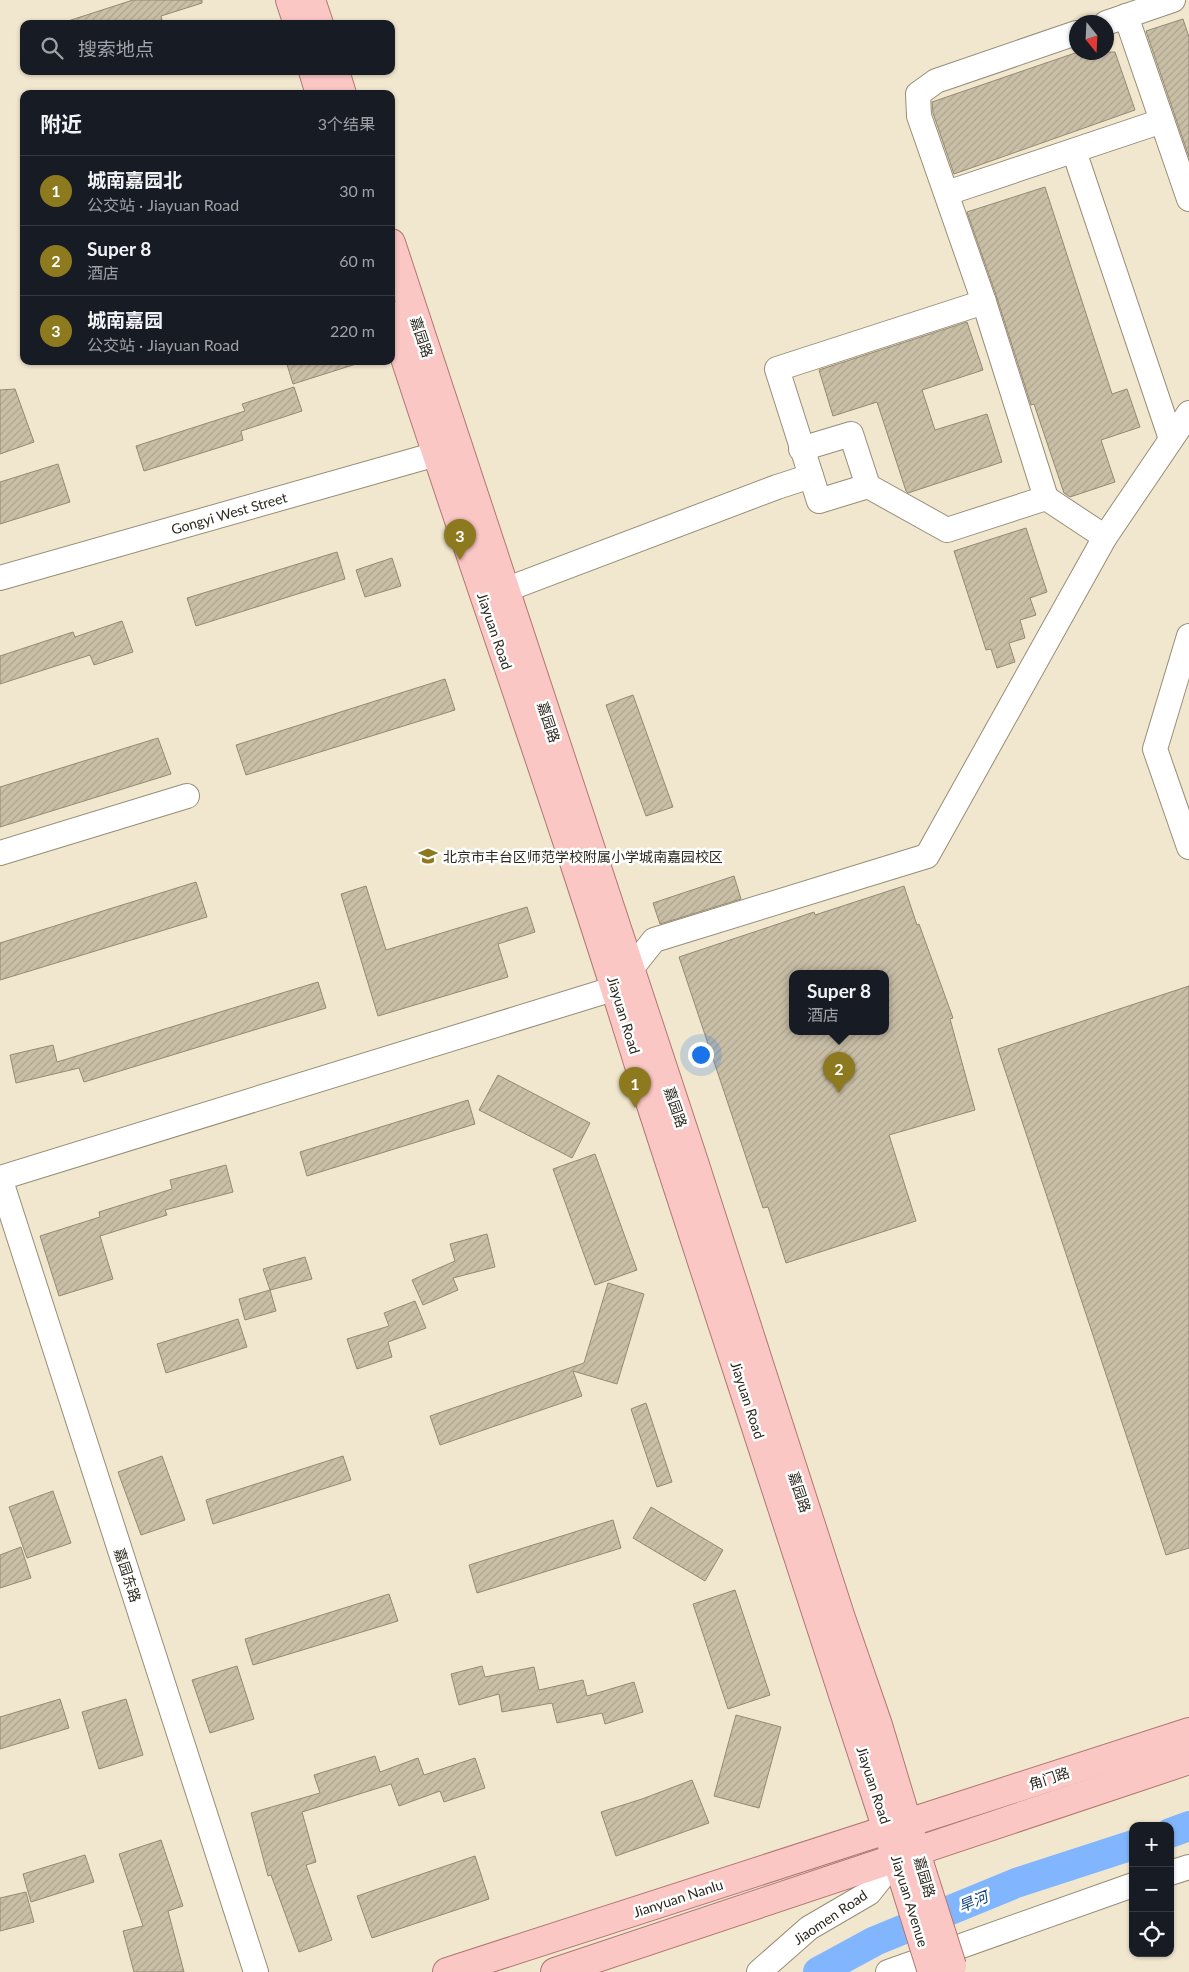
<!DOCTYPE html>
<html lang="zh">
<meta charset="utf-8">
<style>
:root{--surface:#171b24;--page:#242831;--text:#f1f3f6;--muted:#9ea1a6;--line:#363941;--accent:#8d7a1f}
body{margin:0;font-family:Lato,"Noto Sans SC",sans-serif;background:var(--page);color:var(--text)}
.controls{position:absolute;right:15px;bottom:15px;display:grid;overflow:hidden;border-radius:10px;box-shadow:0 1px 4px #0004}
.controls button{width:45px;height:45px;display:grid;place-items:center;padding:0;border:0;border-bottom:1px solid var(--line);background:var(--surface);color:var(--text);font:25px sans-serif}
.compass{position:absolute;left:1069px;top:15px;width:45px;height:45px;border-radius:50%;background:var(--surface);box-shadow:0 1px 4px #0004;rotate:162deg}
.you{position:absolute;left:700px;top:1054px;width:18px;height:18px;margin:-12px;border:4px solid #fff;border-radius:50%;background:#1a73e8;box-shadow:0 0 0 8px #1a73e833}
.badge{display:grid;place-items:center;width:32px;height:32px;border-radius:50%;background:var(--accent);color:#fff;font-size:16px;font-weight:700}
.pin{position:absolute;translate:-50% -41px;filter:drop-shadow(0 1px 2px #0008)}
.pin::after{content:'';position:absolute;top:26px;width:18px;height:15px;background:inherit;clip-path:polygon(0 0,100% 0,50% 100%)}
.popup{position:absolute;left:789px;top:970px;width:100px;height:65px;box-sizing:border-box;display:grid;place-content:center;border-radius:10px;background:var(--surface);filter:drop-shadow(0 1px 4px #0005);font-size:16px;white-space:nowrap;color:var(--muted)}
.popup b{font-size:19px;color:var(--text)}
.popup::after{content:'';position:absolute;left:50%;top:100%;margin-left:-10px;border:10px solid transparent;border-top-color:var(--surface)}
.list{margin:0;padding:0;list-style:none}
h2{display:flex;justify-content:space-between;align-items:center;height:65px;margin:0;padding:0 20px;font-size:21px}
h2 small{font-size:16px;font-weight:400;color:var(--muted)}
.list li{display:grid;grid-template-columns:32px 1fr auto;gap:15px;align-items:center;box-sizing:border-box;height:70px;padding:0 20px;border-top:1px solid var(--line)}
.list b{display:block;font-size:19px;white-space:nowrap}
.list p{margin:0;font-size:16px;white-space:nowrap;color:var(--muted)}
.list em{font-size:16px;font-style:normal;color:var(--muted)}
.icon{flex:none;width:28px;height:28px;fill:none;stroke:currentColor;stroke-width:2;stroke-linecap:round;stroke-linejoin:round}
.map{position:relative;flex:none;width:1189px;height:1972px;overflow:hidden}
.search{position:absolute;background:var(--surface);box-shadow:0 1px 4px #0004;left:20px;top:20px;width:375px;height:55px;display:flex;align-items:center;gap:12px;box-sizing:border-box;padding:0 18px;border-radius:10px;color:var(--muted);font-size:19px}
.panel{position:absolute;background:var(--surface);box-shadow:0 1px 4px #0004;left:20px;top:90px;width:375px;height:275px;border-radius:10px}
.map>svg:first-child{display:block}
</style>
<div class="map">
<svg width="1189" height="1972" viewBox="0 0 1189 1972">
<defs>
<pattern id="building-hatch" width="6" height="6" patternUnits="userSpaceOnUse" patternTransform="scale(1.25)"><rect width="6" height="6" fill="#c9bfa7"/><path d="M-1 1l2-2M0 6l6-6M5 7l2-2" fill="none" stroke="#ada48f"/></pattern>
</defs>
<rect width="100%" height="100%" fill="#f1e7ce"/>
<g fill="none" stroke-linecap="round" stroke-linejoin="round">
<g stroke="#81b6fe" stroke-width="30">
<polyline points="1170,1833 1189,1826"/>
<polyline points="818,1972 875,1941 1016,1883 1133,1845"/>
</g>
</g>
<g fill="url(#building-hatch)" stroke="#948a74" fill-rule="evenodd">
<polygon points="133,0 202,0 202,3 161,16 162,20 152,24 69,24 68,21"/>
<polygon points="1183,19 1189,37 1189,157 1146,31"/>
<polygon points="1078,52 1115,52 1135,110 954,174 933,113 932,102"/>
<polygon points="1045,187 1112,394 1127,389 1140,427 1101,440 1115,482 1070,497 1064,493 1034,404 1031,405 997,298 967,212"/>
<polygon points="967,322 983,370 922,390 935,430 987,414 1002,462 908,493 906,491 877,402 833,416 819,370"/>
<polygon points="286,361 356,361 356,364 293,384"/>
<polygon points="294,387 302,411 241,431 243,440 144,471 136,446 245,411 242,404"/>
<polygon points="15,389 34,442 0,454 0,390"/>
<polygon points="58,464 70,502 0,524 0,482"/>
<polygon points="1026,528 1047,592 1030,598 1036,615 1020,620 1025,638 1009,643 1015,662 997,668 991,649 986,650 954,551"/>
<polygon points="337,552 345,579 196,626 187,598"/>
<polygon points="392,558 401,586 365,597 356,570"/>
<polygon points="122,621 133,652 94,665 90,655 0,684 0,656 73,632 75,637"/>
<polygon points="445,679 455,710 246,775 236,745"/>
<polygon points="633,695 673,807 646,816 606,705"/>
<polygon points="158,738 171,774 0,827 0,787"/>
<polygon points="734,876 741,899 660,924 653,903"/>
<polygon points="196,882 207,917 0,980 0,943"/>
<polygon points="366,886 386,950 527,907 535,932 498,944 508,977 378,1016 341,894"/>
<path d="M904 886 917 925 919 924 953 1018 950 1019 975 1110 889 1135 916 1221 786 1263 768 1207 763 1208 679 957 814 912 815 915ZM793 974H885V1032H793Z"/>
<polygon points="318,982 326,1008 84,1082 79,1068 16,1083 10,1055 53,1045 57,1062"/>
<polygon points="1189,986 1189,1548 1166,1555 998,1049"/>
<polygon points="498,1075 590,1123 572,1158 479,1110"/>
<polygon points="468,1100 475,1124 307,1176 300,1152"/>
<polygon points="595,1154 637,1270 595,1285 553,1169"/>
<polygon points="226,1165 233,1192 165,1210 167,1215 100,1236 113,1279 59,1296 40,1236 100,1217 99,1212 172,1189 170,1180"/>
<polygon points="487,1234 495,1267 453,1278 458,1290 423,1305 412,1280 455,1261 450,1244"/>
<polygon points="305,1257 312,1279 270,1290 263,1269"/>
<polygon points="608,1283 644,1294 617,1384 573,1371 582,1396 440,1445 430,1416 584,1363"/>
<polygon points="270,1290 276,1311 245,1320 239,1299"/>
<polygon points="415,1301 426,1328 388,1342 392,1357 357,1369 347,1339 389,1326 384,1313"/>
<polygon points="238,1319 247,1347 166,1373 157,1344"/>
<polygon points="646,1403 672,1482 657,1487 631,1409"/>
<polygon points="162,1456 185,1520 141,1535 118,1472"/>
<polygon points="343,1456 351,1480 213,1524 206,1500"/>
<polygon points="53,1491 71,1543 27,1558 9,1507"/>
<polygon points="651,1507 723,1550 705,1581 633,1538"/>
<polygon points="613,1520 621,1548 477,1593 469,1565"/>
<polygon points="21,1547 31,1578 0,1588 0,1555"/>
<polygon points="735,1590 770,1695 728,1709 693,1604"/>
<polygon points="389,1594 398,1621 253,1665 245,1639"/>
<polygon points="237,1666 254,1719 210,1733 192,1680"/>
<polygon points="482,1666 485,1677 534,1667 539,1690 583,1680 587,1696 634,1682 643,1712 605,1724 602,1713 557,1723 552,1703 502,1712 499,1694 459,1705 451,1674"/>
<polygon points="60,1699 69,1728 0,1749 0,1717"/>
<polygon points="126,1699 143,1755 99,1769 82,1712"/>
<polygon points="736,1715 781,1727 759,1808 714,1796"/>
<polygon points="375,1756 380,1772 418,1758 424,1775 475,1758 485,1788 444,1802 440,1791 399,1806 391,1784 302,1812 316,1862 306,1865 332,1940 299,1952 271,1875 268,1876 251,1813 320,1793 314,1775"/>
<polygon points="692,1780 709,1823 616,1856 601,1812 642,1799"/>
<polygon points="161,1840 183,1906 168,1911 184,1972 134,1972 123,1931 143,1926 119,1854"/>
<polygon points="85,1855 94,1882 31,1902 23,1874"/>
<polygon points="475,1856 489,1899 372,1938 357,1896"/>
<polygon points="26,1892 34,1922 0,1931 0,1898"/>
</g>
<g fill="none" stroke-linecap="round" stroke-linejoin="round">
<g stroke="#978d77" stroke-width="26">
<g id="minor">
<polyline points="1126,16 1189,199"/>
<polyline points="1106,23 1173,0"/>
<polyline points="1074,151 1171,439"/>
<polyline points="947,193 1162,121"/>
<polyline points="801,449 851,434 868,486 947,530 1046,498 1105,537"/>
<polyline points="868,486 819,501 777,369 984,302"/>
<polyline points="1046,498 984,302 919,116 918,94 936,81 1076,33"/>
<polyline points="0,578 454,449"/>
<polyline points="489,596 777,487 811,476"/>
<polyline points="1189,636 1155,749 1189,847"/>
<polyline points="0,853 187,796"/>
<polyline points="0,1178 616,988 654,940 927,856 1105,537 1189,413"/>
<polyline points="0,1178 256,1972"/>
<polyline points="1170,1873 1189,1867"/>
<polyline points="759,1972 809,1928 869,1893 897,1858"/>
<polyline points="888,1972 1133,1885"/>
</g>
</g>
<g stroke="#b07772" stroke-width="30">
<g id="major">
<polyline points="290,0 298,24"/>
<polyline points="311,0 319,24"/>
<polyline points="313,71 320,94"/>
<polyline points="335,71 342,94"/>
<polyline points="391,243 693,1159 840,1615 878,1725 923,1875"/>
<path d="M391 315C476 579 571 839 651 1105L904 1882"/>
<polyline points="447,1972 1189,1732"/>
<polyline points="555,1972 1189,1760"/>
</g>
</g>
<use href="#minor" stroke="#fff" stroke-width="24"/>
<use href="#major" stroke="#fac7c5" stroke-width="28"/>
<g stroke="#b07772" stroke-width="30" stroke-linecap="butt">
<g id="major-bridge">
<polyline points="923,1875 952,1966"/>
<polyline points="904,1882 932,1972"/>
</g>
</g>
<use href="#major-bridge" stroke="#fac7c5" stroke-width="28"/>
</g>
<defs>
<g id="school-bare" transform="scale(1.5)"><path d="M0-5L7-2L0 1L-7-2ZM-4 1L0 2.5L4 1V4Q0 6-4 4Z" fill="#8d7a1f" stroke="#fff" stroke-width="2.5" paint-order="stroke"/></g>
</defs>
<g fill-rule="evenodd">
<use href="#school-bare" x="428" y="856"/>
</g>
<g text-anchor="middle" dominant-baseline="central" stroke-width="5" stroke-linejoin="round" paint-order="stroke">
<g font-size="14" fill="#2b281e" stroke="#fff">
<text transform="translate(422 337) rotate(72)">嘉园路</text>
<text transform="translate(229 513) rotate(-16)">Gongyi West Street</text>
<text transform="translate(495 631) rotate(71)">Jiayuan Road</text>
<text transform="translate(549 722) rotate(72)">嘉园路</text>
<text transform="translate(624 1015) rotate(73)">Jiayuan Road</text>
<text transform="translate(676 1107) rotate(71)">嘉园路</text>
<text transform="translate(748 1400) rotate(72)">Jiayuan Road</text>
<text transform="translate(800 1492) rotate(72)">嘉园路</text>
<text transform="translate(128 1575) rotate(72)">嘉园东路</text>
<text transform="translate(1049 1778) rotate(-18)">角门路</text>
<text transform="translate(874 1785) rotate(72)">Jiayuan Road</text>
<text transform="translate(925 1877) rotate(74)">嘉园路</text>
<text transform="translate(678 1898) rotate(-18)">Jianyuan Nanlu</text>
<text transform="translate(910 1901) rotate(73)">Jiayuan Avenue</text>
<text transform="translate(830 1917) rotate(-34)">Jiaomen Road</text>
</g>
<g font-size="14" fill="#2b281e" stroke="#fff" text-anchor="start">
<text x="443" y="856">北京市丰台区师范学校附属小学城南嘉园校区</text>
</g>
<g font-size="15" font-style="italic" fill="#0f4281" stroke="#fff">
<text transform="translate(973 1901) rotate(-22)">旱河</text>
</g>
</g>
</svg>
<div class="controls">
<button>+</button>
<button>−</button>
<button><svg class="icon" aria-label="locate" viewBox="0 0 24 24"><circle cx="12" cy="12" r="6"/><path d="M12 2v4M12 18v4M2 12h4M18 12h4"/></svg></button>
</div>
<svg class="compass" viewBox="-18 -18 36 36"><path d="M0-13l5 13h-10z" fill="#e53935"/><path d="M0 13l5-13h-10z" fill="#9ea1a6"/></svg>
<div class="you"></div>
<div class="pin badge" style="left:635px;top:1108px">1</div>
<div class="pin badge" style="left:839px;top:1093px">2</div>
<div class="popup"><b>Super 8</b>酒店</div>
<div class="pin badge" style="left:460px;top:560px">3</div>
<div class="search"><svg class="icon" aria-label="search" viewBox="0 0 24 24"><circle cx="10" cy="10" r="6"/><path d="M15 15l6 6"/></svg>搜索地点</div>
<section class="panel">
<h2>附近<small>3个结果</small></h2>
<ul class="list">
<li><span class="badge">1</span><div><b>城南嘉园北</b><p>公交站 · Jiayuan Road</p></div><em>30 m</em></li>
<li><span class="badge">2</span><div><b>Super 8</b><p>酒店</p></div><em>60 m</em></li>
<li><span class="badge">3</span><div><b>城南嘉园</b><p>公交站 · Jiayuan Road</p></div><em>220 m</em></li>
</ul>
</section>
</div>
